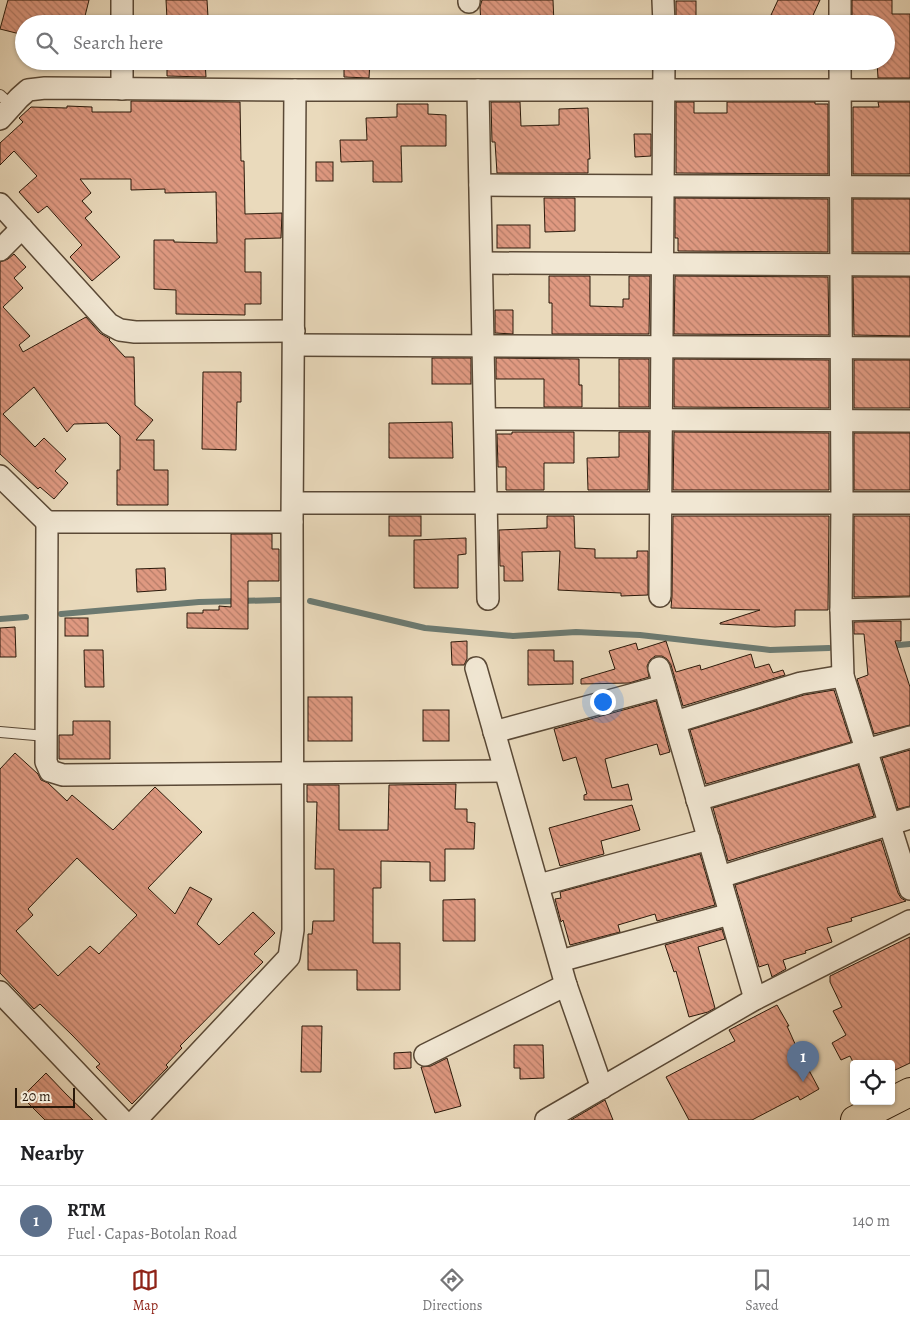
<!DOCTYPE html>
<meta charset="utf-8">
<style>
:root{--surface:#fff;--page:#f2f2f2;--text:#202124;--muted:#757577;--line:#e0e0e0;--accent:#8f2418}
body{margin:0;font-family:Alegreya,serif;background:var(--page);color:var(--text)}
.controls{position:absolute;right:15px;bottom:15px;display:grid;overflow:hidden;border-radius:5px;box-shadow:0 1px 4px #0004}
.controls button{width:45px;height:45px;display:grid;place-items:center;padding:0;border:0;border-bottom:1px solid var(--line);background:var(--surface);color:var(--text);font:25px sans-serif}
.scale{position:absolute;left:15px;bottom:12px;width:60px;box-sizing:border-box;padding-left:5px;border:2px solid #2a190a;border-top:0;font-size:14px;line-height:18px;white-space:nowrap;color:#2a190a;-webkit-text-stroke:4px #f1e7d3;paint-order:stroke}
.you{position:absolute;left:602px;top:701px;width:18px;height:18px;margin:-12px;border:4px solid #fff;border-radius:50%;background:#1a73e8;box-shadow:0 0 0 8px #1a73e833}
.badge{display:grid;place-items:center;width:32px;height:32px;border-radius:50%;background:var(--accent);color:#fff;font-size:16px;font-weight:700}
.pin{position:absolute;translate:-50% -41px;filter:drop-shadow(0 1px 2px #0008)}
.pin::after{content:'';position:absolute;top:26px;width:18px;height:15px;background:inherit;clip-path:polygon(0 0,100% 0,50% 100%)}
.list{margin:0;padding:0;list-style:none}
h2{display:flex;justify-content:space-between;align-items:center;height:65px;margin:0;padding:0 20px;font-size:21px}
h2 small{font-size:16px;font-weight:400;color:var(--muted)}
.list li{display:grid;grid-template-columns:32px 1fr auto;gap:15px;align-items:center;box-sizing:border-box;height:70px;padding:0 20px;border-top:1px solid var(--line)}
.list b{display:block;font-size:19px;white-space:nowrap}
.list p{margin:0;font-size:16px;white-space:nowrap;color:var(--muted)}
.list em{font-size:16px;font-style:normal;color:var(--muted)}
.icon{flex:none;width:28px;height:28px;fill:none;stroke:currentColor;stroke-width:2;stroke-linecap:round;stroke-linejoin:round}
.map{position:relative;flex:none;width:910px;height:1120px;overflow:hidden}
.search{position:absolute;background:var(--surface);box-shadow:0 1px 4px #0004;left:15px;right:15px;top:15px;height:55px;display:flex;align-items:center;gap:12px;box-sizing:border-box;padding:0 18px;border-radius:28px;color:var(--muted);font-size:19px}
.sheet{height:135px;background:var(--surface)}
nav{display:flex;justify-content:space-around;align-items:center;box-sizing:border-box;height:70px;border-top:1px solid var(--line);background:var(--surface);font-size:14px;color:var(--muted)}
nav a{display:grid;justify-items:center;gap:2px}
nav .on{color:var(--accent)}
.map>svg:first-child{display:block}
</style>
<div class="map">
<svg width="910" height="1120" viewBox="0 0 910 1120">
<defs>
<pattern id="building-back-hatch" width="6" height="6" patternUnits="userSpaceOnUse" patternTransform="scale(1.25)"><rect width="6" height="6" fill="#df9981"/><path d="M-1 5l2 2M0 0l6 6M5-1l2 2" fill="none" stroke="#b57c68"/></pattern>
</defs>
<rect width="100%" height="100%" fill="#eadabc"/>
<filter id="stains"><feTurbulence type="fractalNoise" baseFrequency=".004" numOctaves="4"/><feColorMatrix values="0 0 0 0 .2 0 0 0 0 .09 0 0 0 0 .02 0 0 0 .5 -.17"/></filter>
<radialGradient id="worn" r=".72"><stop offset=".6" stop-color="#630" stop-opacity="0"/><stop offset="1" stop-color="#630" stop-opacity=".3"/></radialGradient>
<g fill="none" stroke-linecap="round" stroke-linejoin="round">
<g stroke="#6c7a71" stroke-width="6">
<polyline points="310,601 425,628 513,636 576,632 640,635 770,650 829,648"/>
<polyline points="61,614 199,602 280,600"/>
<polyline points="0,619 26,617"/>
<polyline points="888,646 910,644"/>
</g>
</g>
<g fill="url(#building-back-hatch)" stroke="#2a190a" fill-rule="evenodd">
<polygon points="8,0 89,0 83,24 24,24 24,35 0,29"/>
<polygon points="166,0 207,0 208,17 167,19"/>
<polygon points="482,0 553,0 554,24 510,24 510,22 481,24 480,7"/>
<polygon points="778,0 820,0 809,24 789,24 771,15"/>
<polygon points="852,0 892,0 892,14 910,14 910,78 878,78 877,61 886,61 886,24 852,24"/>
<rect x="676" y="1" width="20" height="23"/>
<polygon points="167,61 205,61 206,77 167,76"/>
<polygon points="344,61 370,61 369,78 344,77"/>
<polygon points="131,101 240,102 241,161 244,161 245,214 282,213 281,238 245,239 245,272 261,272 261,304 245,304 245,315 176,314 176,290 154,289 154,240 174,240 174,242 217,243 216,192 165,193 165,189 131,190 131,179 80,179 91,193 82,201 92,212 85,218 120,257 92,281 70,257 82,245 47,206 38,213 19,192 37,176 14,151 0,165 0,143 23,122 19,118 31,107 67,108 67,106 92,107 92,112 131,112"/>
<polygon points="491,102 520,102 521,126 559,125 559,109 588,108 590,159 588,159 588,173 497,173 495,142 492,142"/>
<polygon points="676,102 694,102 694,113 727,113 727,102 815,102 815,104 828,104 828,174 676,173"/>
<polygon points="878,102 910,102 910,174 853,174 853,107 879,107"/>
<polygon points="397,104 428,104 428,114 446,115 446,146 401,146 402,182 373,182 373,161 341,162 340,140 367,140 366,118 397,117"/>
<polygon points="634,134 651,134 651,156 635,157"/>
<rect x="316" y="162" width="17" height="19"/>
<polygon points="544,198 575,198 575,231 545,232"/>
<polygon points="675,198 828,199 828,252 678,251 678,238 675,238"/>
<rect x="853" y="199" width="57" height="53"/>
<rect x="497" y="225" width="33" height="23"/>
<polygon points="14,254 26,267 14,278 23,288 3,307 30,336 19,345 23,352 86,317 100,333 110,339 109,340 125,357 134,357 135,405 153,420 136,440 154,440 154,470 168,470 168,505 117,505 117,470 120,470 120,436 107,423 74,424 67,432 34,387 3,414 35,447 44,438 66,459 55,471 68,483 54,499 40,487 38,489 0,454 0,262 8,259"/>
<polygon points="549,276 590,276 590,306 623,307 623,299 629,299 629,276 650,276 649,334 552,334 552,303 549,303"/>
<polygon points="675,276 828,277 829,335 674,334"/>
<polygon points="853,277 910,277 910,336 854,335"/>
<polygon points="495,310 513,310 513,334 495,333"/>
<rect x="432" y="358" width="39" height="26"/>
<polygon points="496,358 579,359 579,385 582,385 582,407 544,407 544,379 496,379"/>
<rect x="619" y="359" width="30" height="48"/>
<polygon points="674,359 829,360 829,408 674,407"/>
<rect x="854" y="360" width="56" height="48"/>
<polygon points="203,372 241,372 241,402 237,402 236,450 202,449"/>
<polygon points="452,422 453,458 389,458 389,423"/>
<polygon points="512,432 574,432 574,463 544,463 544,490 506,490 506,467 498,467 497,434 512,434"/>
<polygon points="619,432 649,432 648,490 588,490 587,458 619,457"/>
<polygon points="674,432 829,433 829,490 673,490"/>
<rect x="854" y="433" width="56" height="57"/>
<rect x="389" y="516" width="32" height="20"/>
<polygon points="547,516 574,516 575,548 595,549 595,558 637,558 637,551 648,551 648,595 621,596 621,593 558,590 560,551 522,552 523,581 504,581 504,566 500,566 499,530 547,528"/>
<polygon points="673,516 829,516 828,610 795,610 795,626 775,627 720,624 720,623 760,610 671,608 672,596"/>
<polygon points="854,516 910,516 910,596 854,597"/>
<polygon points="231,534 272,534 272,549 279,549 279,581 248,581 248,629 187,628 187,613 203,613 203,610 219,610 219,606 231,607"/>
<polygon points="466,538 466,554 458,555 458,588 414,588 414,540"/>
<polygon points="165,568 166,590 137,592 136,569"/>
<rect x="65" y="618" width="23" height="18"/>
<polygon points="901,621 901,641 895,641 910,687 910,725 874,734 857,679 868,675 864,634 854,634 854,622"/>
<polygon points="15,627 16,657 0,657 0,628"/>
<polygon points="467,641 467,659 464,665 452,665 451,642"/>
<polygon points="666,641 676,672 700,665 701,670 751,654 755,668 769,664 773,673 783,670 785,675 683,706 671,665 667,659 662,656 655,656 650,660 647,666 649,677 629,683 581,684 581,679 615,669 609,651 636,643 638,650"/>
<polygon points="84,650 103,650 104,687 85,687"/>
<polygon points="528,650 554,650 554,661 573,661 573,684 528,685"/>
<polygon points="834,690 851,742 706,784 690,730 804,695"/>
<rect x="308" y="697" width="44" height="44"/>
<polygon points="656,701 670,752 660,755 657,744 605,759 612,788 628,784 632,800 584,800 584,795 587,794 576,757 563,761 554,729"/>
<rect x="423" y="710" width="26" height="31"/>
<polygon points="73,721 110,721 110,759 59,759 59,735 73,735"/>
<polygon points="910,750 910,806 898,809 882,758"/>
<path d="M15 753 38 774 41 780 48 783 67 801 72 795 113 830 155 787 202 832 148 888 175 914 190 887 212 899 197 924 219 945 253 912 275 933 254 954 263 962 180 1046 182 1048 166 1065 168 1067 132 1104 96 1067 100 1064 72 1035 40 1004 34 1009 0 973V769ZM77 858 137 915 99 954 90 946 58 976 16 931 33 915 28 909Z"/>
<polygon points="858,765 874,816 728,861 713,808"/>
<polygon points="456,784 455,809 467,809 467,822 475,823 474,849 445,849 445,881 430,881 430,862 381,861 381,888 373,888 373,943 400,943 400,990 357,990 357,970 308,970 308,934 312,934 313,921 334,921 334,869 315,869 317,802 307,802 307,785 339,785 339,830 388,830 389,785"/>
<polygon points="632,805 640,830 601,841 604,854 560,866 549,828"/>
<polygon points="881,840 898,893 901,898 906,901 851,918 852,921 827,928 832,942 805,951 806,953 783,960 786,969 772,977 768,964 759,967 735,885"/>
<polygon points="700,854 715,905 657,921 655,914 618,925 620,932 570,945 563,920 561,922 555,899 561,898 560,892"/>
<polygon points="475,899 475,941 443,941 443,900"/>
<polygon points="722,929 725,939 698,947 715,1008 708,1012 689,1017 676,971 674,972 665,945"/>
<polygon points="910,937 910,1063 891,1072 891,1064 854,1064 850,1056 841,1060 832,1043 846,1035 833,1011 842,1007 830,982 830,976"/>
<polygon points="777,1005 789,1026 787,1026 796,1046 819,1089 800,1100 798,1096 752,1120 689,1120 666,1077 735,1041 729,1030"/>
<polygon points="302,1026 322,1026 321,1072 301,1072"/>
<polygon points="514,1045 543,1045 544,1078 520,1079 520,1068 514,1068"/>
<polygon points="411,1052 411,1068 394,1069 394,1053"/>
<polygon points="447,1058 461,1106 435,1113 421,1067 431,1066"/>
<polygon points="46,1073 66,1094 93,1120 45,1120 22,1097"/>
<polygon points="605,1100 613,1120 571,1120"/>
</g>
<g fill="none" stroke-linecap="round" stroke-linejoin="round">
<g stroke="#5a4936" stroke-width="12">
<g id="service">
<polyline points="0,95 12,106"/>
<polyline points="0,732 46,736"/>
</g>
</g>
<g stroke="#5a4936" stroke-width="24">
<g id="minor">
<polyline points="469,0 469,2"/>
<polyline points="663,0 664,24"/>
<polyline points="840,0 840,24"/>
<polyline points="122,24 122,0"/>
<polyline points="840,61 842,503 841,610 843,676 910,889"/>
<polyline points="122,89 122,61"/>
<polyline points="478,90 488,599"/>
<polyline points="0,119 19,98 28,90 45,88 295,90 910,90"/>
<polyline points="480,185 910,187"/>
<polyline points="0,204 109,324 120,330 135,332 294,331"/>
<polyline points="0,250 22,228"/>
<polyline points="482,263 910,265"/>
<polyline points="294,345 910,348"/>
<polyline points="485,419 910,421"/>
<polyline points="0,476 47,522"/>
<polyline points="293,503 910,503"/>
<polyline points="292,522 47,522 46,762 50,771 63,775 504,771"/>
<polyline points="660,596 664,61"/>
<polyline points="841,610 910,608"/>
<polyline points="476,668 566,985 602,1088"/>
<polyline points="659,668 755,999"/>
<polyline points="675,722 801,683 843,676"/>
<polyline points="494,732 664,686"/>
<polyline points="697,800 910,737"/>
<polyline points="720,877 910,818"/>
<polyline points="539,885 709,839"/>
<polyline points="560,961 730,914"/>
<polyline points="0,992 122,1120"/>
<polyline points="425,1055 566,985"/>
<polyline points="136,1120 289,957 293,930 292,522 295,90"/>
<polyline points="546,1120 755,999 910,921"/>
</g>
</g>
<g stroke="#2a190a" stroke-width="30">
<polyline id="primary" points="855,1120 910,1092"/>
</g>
<use href="#service" stroke="#f1e7d3" stroke-width="10"/>
<use href="#minor" stroke="#f1e7d3" stroke-width="21"/>
<use href="#primary" stroke="#eadabc" stroke-width="28"/>
</g>
<rect width="100%" height="100%" filter="url(#stains)"/>
<rect width="100%" height="100%" fill="url(#worn)"/>
</svg>
<div class="controls">
<button><svg class="icon" aria-label="locate" viewBox="0 0 24 24"><circle cx="12" cy="12" r="6"/><path d="M12 2v4M12 18v4M2 12h4M18 12h4"/></svg></button>
</div>
<div class="scale">20 m</div>
<div class="you"></div>
<div class="pin badge" style="left:803px;top:1082px;background:#5c6f8a">1</div>
<div class="search"><svg class="icon" aria-label="search" viewBox="0 0 24 24"><circle cx="10" cy="10" r="6"/><path d="M15 15l6 6"/></svg>Search here</div>
</div>
<section class="sheet">
<h2>Nearby<small></small></h2>
<ul class="list">
<li><span class="badge" style="background:#5c6f8a">1</span><div><b>RTM</b><p>Fuel · Capas-Botolan Road</p></div><em>140 m</em></li>
</ul>
</section>
<nav>
<a class="on"><svg class="icon" aria-label="map" viewBox="0 0 24 24"><path d="M3 6l6-2 6 2 6-2v14l-6 2-6-2-6 2zM9 4v14M15 6v14"/></svg>Map</a>
<a><svg class="icon" aria-label="directions" viewBox="0 0 24 24"><path d="M12 3l9 9-9 9-9-9zM9 14v-3h6M13 9l2 2-2 2"/></svg>Directions</a>
<a><svg class="icon" aria-label="saved" viewBox="0 0 24 24"><path d="M7 4h10v16l-5-4-5 4z"/></svg>Saved</a>
</nav>
